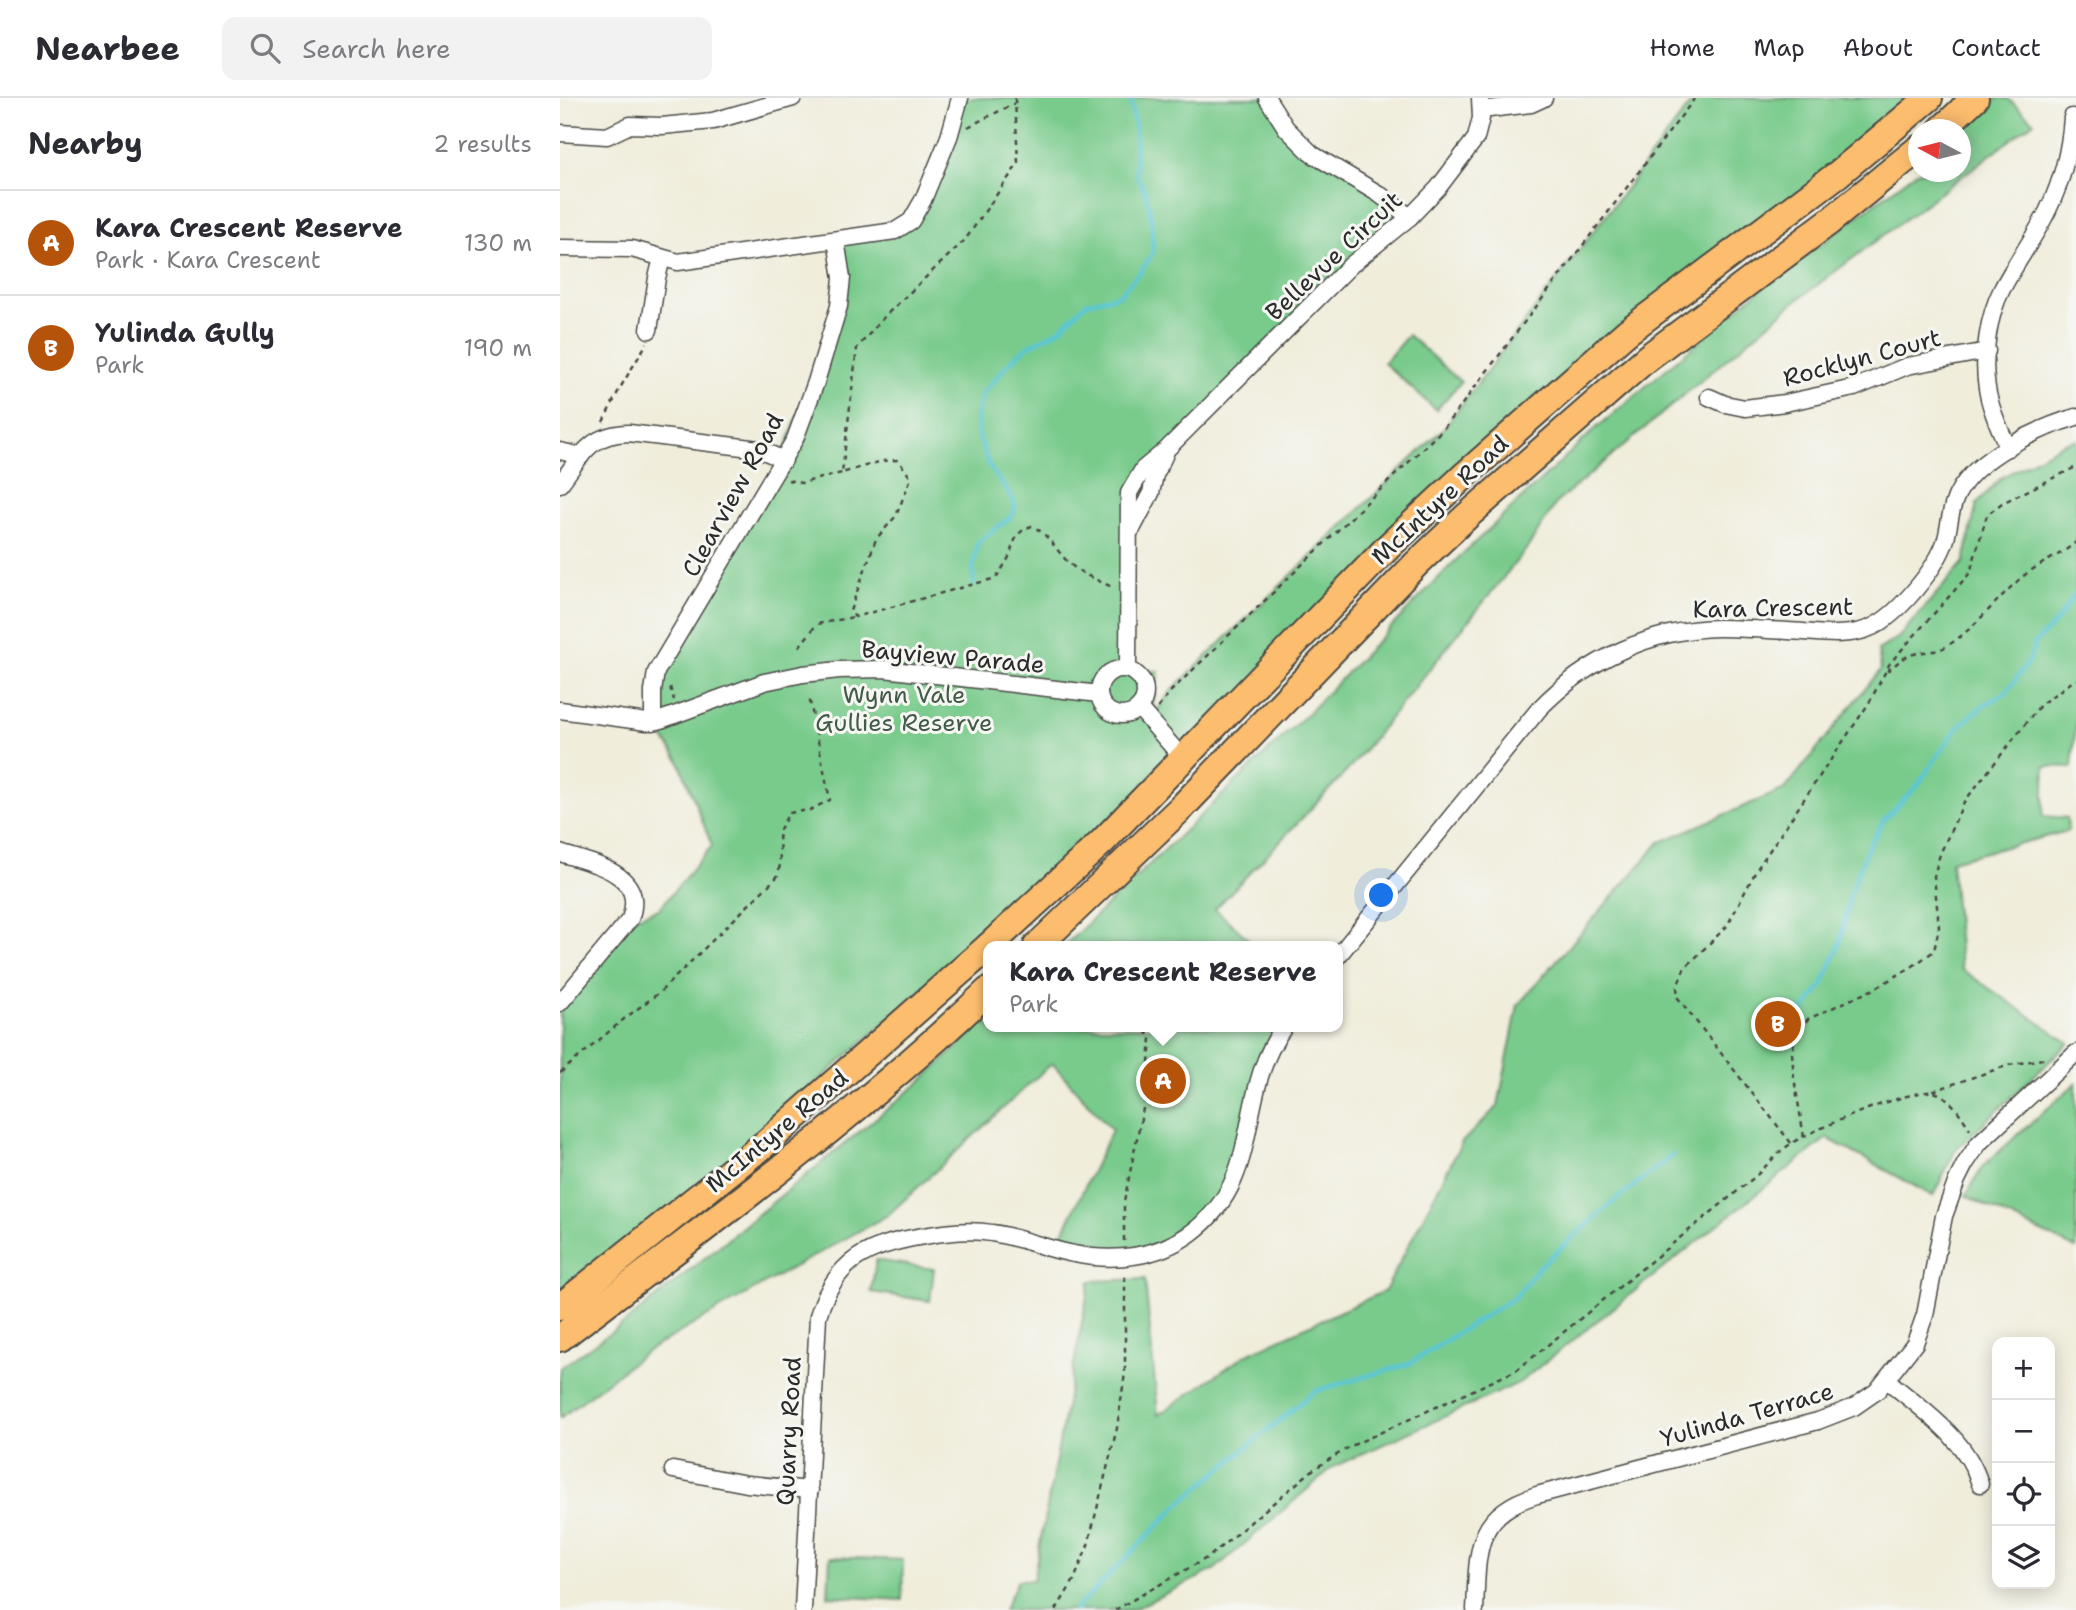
<!DOCTYPE html>
<meta charset="utf-8">
<style>
:root{--surface:#fff;--page:#f2f2f3;--text:#2b2b33;--muted:#7c7c81;--line:#e1e1e2;--accent:#b45309}
body{margin:0;font-family:"Shantell Sans",sans-serif;background:var(--page);color:var(--text)}
.controls{position:absolute;right:21px;bottom:21px;display:grid;overflow:hidden;border-radius:14px;box-shadow:0 4px 18px #0003}
.controls button{width:63px;height:63px;display:grid;place-items:center;padding:0;border:0;border-bottom:2px solid var(--line);background:var(--surface);color:var(--text);font:35px sans-serif}
.compass{position:absolute;left:1348px;top:21px;width:63px;height:63px;border-radius:50%;background:var(--surface);box-shadow:0 4px 18px #0003;rotate:277deg}
.you{position:absolute;left:822px;top:798px;width:24px;height:24px;margin:-18px;border:5px solid #fff;border-radius:50%;background:#1a73e8;box-shadow:0 0 0 10px #1a73e833}
.badge{display:grid;place-items:center;width:46px;height:46px;border-radius:50%;background:var(--accent);color:#fff;font-size:23px;font-weight:700}
.pin{position:absolute;translate:-50% -50%;border:4px solid #fff;box-shadow:0 2px 7px #0006}
.popup{position:absolute;left:423px;top:843px;width:360px;height:91px;box-sizing:border-box;display:grid;place-content:center;border-radius:14px;background:var(--surface);filter:drop-shadow(0 2px 5px #0005);font-size:23px;white-space:nowrap;color:var(--muted)}
.popup b{font-size:26px;color:var(--text)}
.popup::after{content:'';position:absolute;left:50%;top:100%;margin-left:-14px;border:14px solid transparent;border-top-color:var(--surface)}
.list{margin:0;padding:0;list-style:none}
h2{display:flex;justify-content:space-between;align-items:center;height:91px;margin:0;padding:0 28px;font-size:30px}
h2 small{font-size:23px;font-weight:400;color:var(--muted)}
.list li{display:grid;grid-template-columns:46px 1fr auto;gap:21px;align-items:center;box-sizing:border-box;height:105px;padding:0 28px;border-top:2px solid var(--line)}
.list b{display:block;font-size:26px;white-space:nowrap}
.list p{margin:0;font-size:23px;white-space:nowrap;color:var(--muted)}
.list em{font-size:23px;font-style:normal;color:var(--muted)}
.icon{flex:none;width:38px;height:38px;fill:none;stroke:currentColor;stroke-width:2;stroke-linecap:round;stroke-linejoin:round}
.map{position:relative;flex:none;width:1516px;height:1512px;overflow:hidden}
header{display:flex;align-items:center;gap:42px;box-sizing:border-box;height:98px;padding:0 35px;background:var(--surface);border-bottom:2px solid var(--line)}
header strong{font-size:33px}
nav{display:flex;gap:38px;margin-inline-start:auto;font-size:24px}
.search{width:490px;height:63px;background:var(--page);display:flex;align-items:center;gap:18px;box-sizing:border-box;padding:0 24px;border-radius:14px;color:var(--muted);font-size:26px}
main{display:flex}
aside{flex:1;background:var(--surface)}
.map>svg:first-child{display:block}
</style>
<header>
<strong>Nearbee</strong>
<div class="search"><svg class="icon" aria-label="search" viewBox="0 0 24 24"><circle cx="10" cy="10" r="6"/><path d="M15 15l6 6"/></svg>Search here</div>
<nav><a>Home</a><a>Map</a><a>About</a><a>Contact</a></nav>
</header>
<main>
<aside>
<h2>Nearby<small>2 results</small></h2>
<ul class="list">
<li><span class="badge">A</span><div><b>Kara Crescent Reserve</b><p>Park · Kara Crescent</p></div><em>130 m</em></li>
<li><span class="badge">B</span><div><b>Yulinda Gully</b><p>Park</p></div><em>190 m</em></li>
</ul>
</aside>
<div class="map">
<svg width="1516" height="1512" viewBox="0 0 1516 1512">
<rect width="100%" height="100%" fill="#f6f6f2"/>
<filter id="ink" filterUnits="userSpaceOnUse"><feTurbulence type="fractalNoise" baseFrequency=".0143" numOctaves="2"/><feDisplacementMap in="SourceGraphic" scale="14" xChannelSelector="R" yChannelSelector="G"/><feConvolveMatrix kernelMatrix="1 2 1 2 8 2 1 2 1" color-interpolation-filters="sRGB"/></filter>
<filter id="wash" filterUnits="userSpaceOnUse"><feTurbulence type="fractalNoise" baseFrequency=".00686" numOctaves="4" result="noise"/><feDisplacementMap in="SourceGraphic" scale="28" xChannelSelector="R" yChannelSelector="G"/><feGaussianBlur stdDeviation="1.57" result="paint"/><feColorMatrix in="noise" values="0 0 0 0 0 0 0 0 0 0 0 0 0 0 0 0 0 1.4 0 .05"/><feComposite in="paint" operator="in"/></filter>
<g filter="url(#wash)">
<rect width="100%" height="100%" fill="#f0eddb"/>
<g fill="#79cb8c" stroke="#527b5c" stroke-width="2">
<polygon points="400,0 707,0 726,30 850,119 606,352 570,437 569,572 599,573 591,620 611,593 883,331 1135,0 1369,0 1067,234 624,662 0,1209 0,905 70,821 99,811 152,748 119,663 93,624 93,593 215,378 279,208 276,142 343,129"/>
<polygon points="1437,0 1447,0 1474,24 1232,206 997,404 968,449 789,671 655,811 696,848 504,848 747,616 892,466 1033,333 1202,190 1358,73 1400,74 1401,35"/>
<polygon points="848,237 901,284 876,312 824,265"/>
<polygon points="1516,342 1516,623 1512,669 1485,668 1483,718 1507,720 1508,733 1391,763 1401,871 1509,945 1396,1051 1373,1098 1267,1040 959,1285 773,1369 654,1472 572,1512 444,1512 458,1482 473,1482 530,1183 585,1181 598,1317 687,1256 825,1193 902,1044 938,1008 958,907 1100,744 1225,691 1321,571 1318,552 1339,539 1404,464 1417,405 1441,380 1504,345"/>
<polygon points="428,920 428,929 724,929 715,942 683,1058 641,1127 565,1159 498,1145 552,1032 492,965 328,1117 207,1184 86,1254 0,1320 0,1270 66,1224 358,986"/>
<polygon points="1516,985 1516,1151 1406,1098 1423,1068"/>
<polygon points="316,1162 374,1171 370,1203 311,1194"/>
<polygon points="270,1459 343,1462 342,1502 268,1498"/>
</g>
<g fill="none" stroke-linecap="round" stroke-linejoin="round">
<g stroke="#5ac6d3" stroke-width="4.5">
<polyline points="414,486 413,470 418,444 452,418 455,409 453,401 429,368 419,339 417,317 422,296 451,263 467,249 499,232 526,205 559,197 580,174 593,155 591,119 585,93 576,76 575,27 570,0"/>
<polyline points="1242,914 1263,886 1280,845 1290,796 1307,751 1324,722 1357,688 1397,630 1424,607 1447,594 1470,561 1475,545 1497,523 1516,494"/>
<polyline points="515,1512 621,1404 755,1293 849,1266 955,1199 978,1170 1052,1105 1113,1057"/>
</g>
</g>
</g>
<g filter="url(#ink)">
<g fill="none" stroke-linecap="round" stroke-linejoin="round">
<g stroke="#494845" stroke-width="19">
<g id="minor">
<polyline points="707,0 726,30 752,56 819,96 850,119"/>
<polyline points="921,12 971,6 984,0"/>
<polyline points="0,35 47,38 70,27 102,28 153,23 233,0"/>
<polyline points="0,150 72,151 118,164 335,133 351,123 363,102 389,39 400,0"/>
<polyline points="89,232 97,180 102,160"/>
<polyline points="1149,299 1165,306 1185,310 1225,305 1294,290 1347,268 1427,253"/>
<path d="M1448 350C1440 331 1430 311 1427 290 1422 260 1428 218 1442 191 1456 164 1475 139 1488 112 1502 83 1510 52 1512 19"/>
<polyline points="0,353 21,358"/>
<path d="M0 386C22 357 29 336 69 335L199 351 224 362"/>
<polyline points="572,431 591,395 595,377 605,356"/>
<circle cx="562" cy="594" r="23"/>
<polyline points="568,572 569,395 583,371 606,352 791,167 850,119 878,90 916,40 921,20 920,0"/>
<polyline points="579,610 624,662"/>
<polyline points="0,612 87,624 98,623 204,584 243,576 279,572 324,571 539,596"/>
<polyline points="93,624 93,593 96,574 235,341 256,284 279,208 282,180 276,142"/>
<path d="M0 755C33 766 87 775 70 821L0 905"/>
<path d="M778 858 979 611C1026 562 1091 531 1159 530 1182 530 1205 532 1228 533 1255 534 1287 541 1312 529 1338 517 1378 469 1386 441 1390 426 1390 409 1398 395 1416 360 1478 330 1516 319"/>
<path d="M1327 1282C1361 1311 1407 1340 1420 1386"/>
<polyline points="113,1372 187,1386 250,1392"/>
<path d="M243 1512 258 1218C276 1161 308 1147 364 1138 386 1134 409 1131 432 1135 460 1139 486 1151 514 1156 553 1164 597 1160 631 1135 706 1080 674 997 724 929"/>
<path d="M915 1512C918 1455 913 1416 977 1397L1258 1323 1294 1309 1317 1293 1355 1245 1365 1217 1384 1118 1397 1082 1405 1066 1419 1045 1516 955"/>
</g>
</g>
<g stroke="#494845" stroke-width="30">
<g id="primary">
<polyline points="1381,32 1415,0"/>
<polyline points="429,848 542,744 830,447 905,377 1067,234 1278,76 1369,0"/>
<polyline points="477,848 622,709 856,466 907,418 1087,260 1270,123 1358,51"/>
<polyline points="0,1209 206,1045 428,849"/>
<path d="M0 1240C146 1129 295 1020 428 893"/>
</g>
</g>
<g stroke="#494845" stroke-width="2.5" stroke-dasharray="5 5" stroke-linecap="butt">
<path d="M455 0 458 66 405 142 325 218 297 250 282 375 322 363 338 362 351 380 336 418 316 441 290 513 295 519 436 480C440 473 446 466 449 459 454 445 455 433 472 428 488 436 494 449 506 462 519 476 538 482 554 490"/>
<polyline points="408,29 455,5"/>
<polyline points="43,324 60,290 87,245"/>
<polyline points="228,382 241,385 282,375"/>
<polyline points="239,549 257,526 294,519"/>
<path d="M1327 573C1336 567 1343 558 1354 556 1369 552 1376 556 1390 546 1419 527 1439 497 1466 476 1482 464 1500 458 1516 444"/>
<polyline points="110,589 114,602"/>
<polyline points="598,610 611,593 883,331 1135,0"/>
<polyline points="0,975 64,921 100,894 217,779 220,767 219,733 229,715 250,712 270,702 249,599"/>
<polyline points="1373,993 1449,967 1488,960"/>
<polyline points="1244,1039 1234,980 1232,955 1235,938 1248,921 1316,890 1353,868 1374,853 1379,829 1374,778 1380,756 1404,704 1481,606 1516,581"/>
<polyline points="1231,1045 1118,900 1117,889 1124,871 1167,828 1197,771 1309,605 1330,565 1410,475 1427,417 1442,405 1516,369"/>
<polyline points="564,1143 564,1104 587,991 591,940 582,929"/>
<polyline points="496,1512 514,1482 528,1447 557,1330 565,1275 565,1174"/>
<path d="M555 1512 650 1458 754 1371 791 1348 957 1272 1196 1078C1207 1067 1219 1053 1232 1045 1251 1032 1353 990 1373 994 1390 997 1401 1018 1410 1031"/>
</g>
<use href="#minor" stroke="#fff" stroke-width="16"/>
<use href="#primary" stroke="#fcbd6e" stroke-width="26"/>
</g>
</g>
<g text-anchor="middle" dominant-baseline="central" stroke-width="6" stroke-linejoin="round" paint-order="stroke">
<g font-size="24" fill="#2b2b2b" stroke="#f6f6f2">
<text transform="translate(774 158) rotate(-43)">Bellevue Circuit</text>
<text transform="translate(1302 260) rotate(-15)">Rocklyn Court</text>
<text transform="translate(173 397) rotate(-61)">Clearview Road</text>
<text transform="translate(880 402) rotate(-43)">McIntyre Road</text>
<text transform="translate(1213 510) rotate(-1)">Kara Crescent</text>
<text transform="translate(393 559) rotate(5)">Bayview Parade</text>
<text transform="translate(217 1033) rotate(-40)">McIntyre Road</text>
<text transform="translate(1187 1317) rotate(-16)">Yulinda Terrace</text>
<text transform="translate(229 1333) rotate(-87)">Quarry Road</text>
</g>
<g font-size="24" fill="#425b48" stroke="#f6f6f2">
<text x="344" y="597">Wynn Vale<tspan x="344" dy="28">Gullies Reserve</tspan></text>
</g>
</g>
</svg>
<div class="controls">
<button>+</button>
<button>−</button>
<button><svg class="icon" aria-label="locate" viewBox="0 0 24 24"><circle cx="12" cy="12" r="6"/><path d="M12 2v4M12 18v4M2 12h4M18 12h4"/></svg></button>
<button><svg class="icon" aria-label="layers" viewBox="0 0 24 24"><path d="M12 4l9 5-9 5-9-5zM3 14l9 5 9-5"/></svg></button>
</div>
<svg class="compass" viewBox="-18 -18 36 36"><path d="M0-13l5 13h-10z" fill="#e53935"/><path d="M0 13l5-13h-10z" fill="#7c7c81"/></svg>
<div class="you"></div>
<div class="pin badge" style="left:603px;top:983px">A</div>
<div class="popup"><b>Kara Crescent Reserve</b>Park</div>
<div class="pin badge" style="left:1218px;top:926px">B</div>
</div>
</main>
